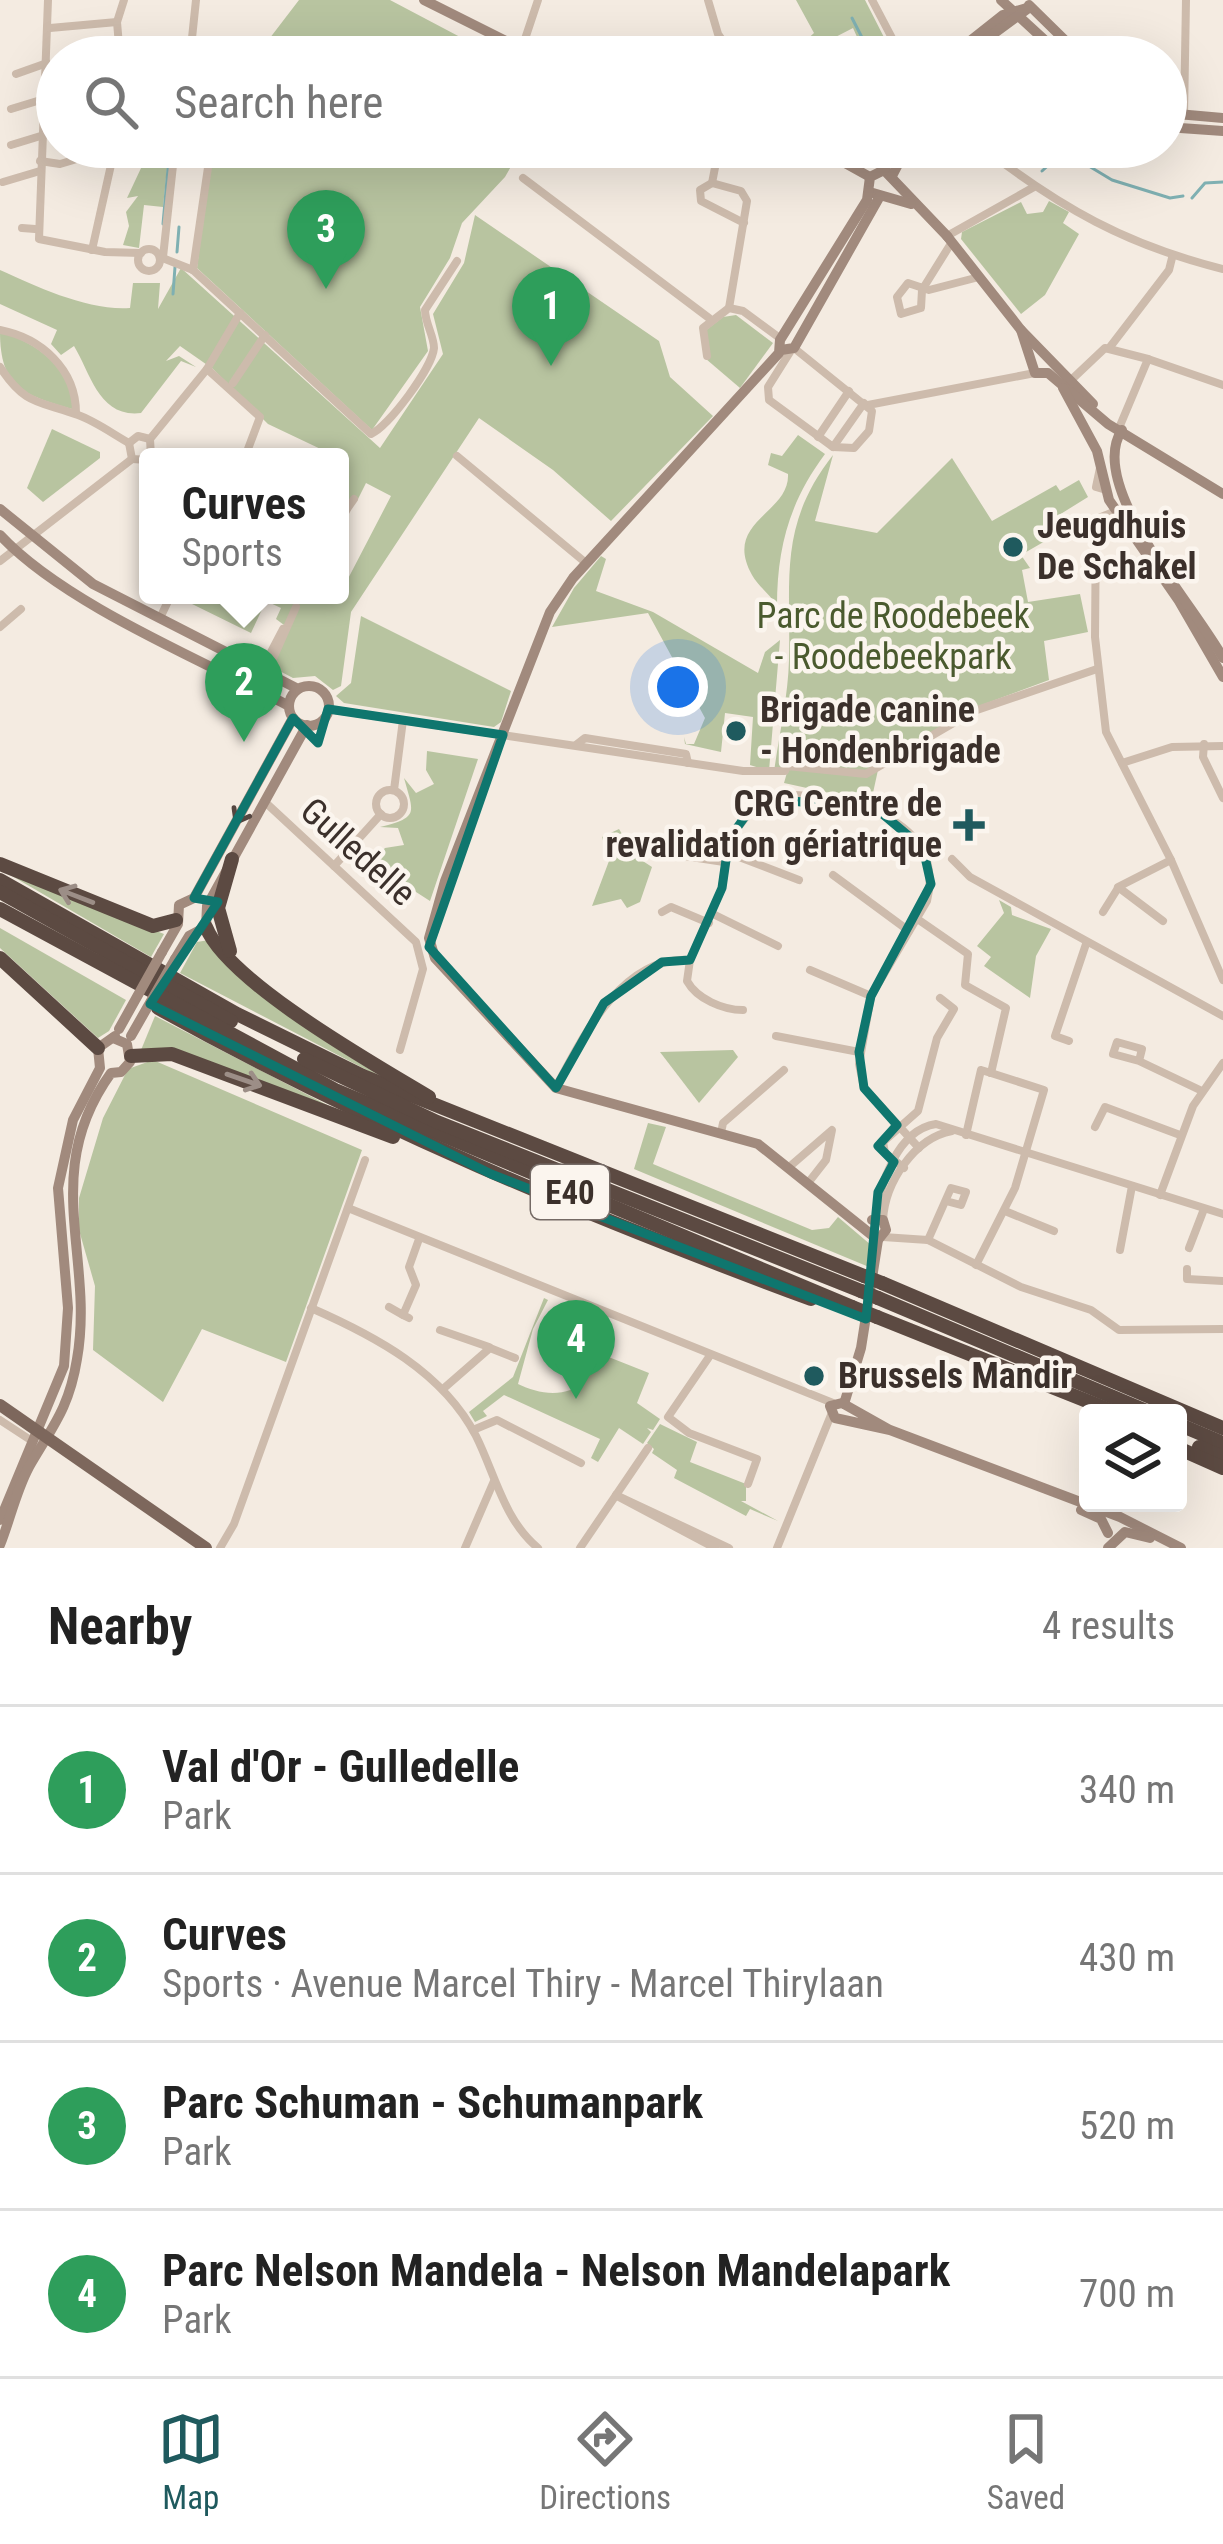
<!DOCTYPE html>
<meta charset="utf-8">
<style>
:root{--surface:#fff;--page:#f6f6f6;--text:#222;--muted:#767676;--line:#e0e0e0;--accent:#1f5a5e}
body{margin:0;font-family:"Roboto Condensed",sans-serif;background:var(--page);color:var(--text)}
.controls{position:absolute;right:36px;bottom:36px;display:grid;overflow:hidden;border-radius:12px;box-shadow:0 12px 48px #0002}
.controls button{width:108px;height:108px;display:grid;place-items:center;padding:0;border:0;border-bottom:3px solid var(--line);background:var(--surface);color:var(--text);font:60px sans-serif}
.you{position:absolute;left:678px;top:687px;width:42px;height:42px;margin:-30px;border:9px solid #fff;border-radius:50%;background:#1a73e8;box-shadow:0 0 0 18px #1a73e833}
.badge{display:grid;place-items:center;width:78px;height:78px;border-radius:50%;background:var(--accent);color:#fff;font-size:39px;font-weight:700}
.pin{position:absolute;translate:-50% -99px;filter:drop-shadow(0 3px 6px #0008)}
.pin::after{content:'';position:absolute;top:63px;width:42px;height:36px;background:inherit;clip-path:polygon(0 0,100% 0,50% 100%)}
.popup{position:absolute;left:139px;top:448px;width:210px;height:156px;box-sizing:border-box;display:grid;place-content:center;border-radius:12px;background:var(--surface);filter:drop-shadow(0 3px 9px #0005);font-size:39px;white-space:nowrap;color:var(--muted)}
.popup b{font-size:45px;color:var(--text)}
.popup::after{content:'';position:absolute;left:50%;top:100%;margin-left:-24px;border:24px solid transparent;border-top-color:var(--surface)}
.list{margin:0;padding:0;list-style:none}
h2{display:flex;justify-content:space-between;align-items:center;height:156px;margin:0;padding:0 48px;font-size:51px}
h2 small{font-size:39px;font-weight:400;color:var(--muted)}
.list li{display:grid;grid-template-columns:78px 1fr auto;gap:36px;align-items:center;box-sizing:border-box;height:168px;padding:0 48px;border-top:3px solid var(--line)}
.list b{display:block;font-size:45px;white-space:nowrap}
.list p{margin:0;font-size:39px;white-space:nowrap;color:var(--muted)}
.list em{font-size:39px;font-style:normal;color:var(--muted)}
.icon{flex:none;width:66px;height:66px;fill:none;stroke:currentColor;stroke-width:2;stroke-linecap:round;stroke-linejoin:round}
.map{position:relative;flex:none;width:1223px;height:1548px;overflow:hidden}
.search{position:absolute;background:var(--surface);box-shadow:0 12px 48px #0002;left:36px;right:36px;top:36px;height:132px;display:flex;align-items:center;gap:30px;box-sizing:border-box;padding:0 42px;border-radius:66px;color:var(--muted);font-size:45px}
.sheet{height:828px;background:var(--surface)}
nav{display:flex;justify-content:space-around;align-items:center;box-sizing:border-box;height:168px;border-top:3px solid var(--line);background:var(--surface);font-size:33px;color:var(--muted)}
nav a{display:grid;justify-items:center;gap:6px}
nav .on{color:var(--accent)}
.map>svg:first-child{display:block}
</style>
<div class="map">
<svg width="1223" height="1548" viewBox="0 0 1223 1548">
<rect width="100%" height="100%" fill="#f4ebe1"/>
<g fill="#b8c4a0">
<polygon points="299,0 390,0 498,57 220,57 224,43 263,47"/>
<polygon points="796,0 865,0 894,57 866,57 853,28 820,45 823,57 788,57 814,33"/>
<polygon points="143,147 169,147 163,207 144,205 139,248 123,245 129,226 126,212 138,196 127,198 142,166"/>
<polygon points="212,147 522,147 505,177 462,223 450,258 420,307 428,351 372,430 197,268"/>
<polygon points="1049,201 1069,212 1063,223 1079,234 1045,295 1021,314 961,239 962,232 1021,202 1027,214 1043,212"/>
<path d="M475 215 659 341 670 377 713 416 611 521 553 470 479 418 351 612 341 686 333 690 315 676 293 678 272 667 295 617 284 625 276 619 281 608 266 601 251 633 192 604 196 595 339 596 391 496 366 483 357 501 340 498 348 462 268 424 213 369 180 346 166 361 179 356 196 367 181 361 141 413C99 418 91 374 74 346L61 355 51 344 57 330 0 304V270C38 287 88 311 130 308L133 283H160L158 309 181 268 380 448 443 354 433 314 464 263Z"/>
<polygon points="736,315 773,343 740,388 706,359 705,331 723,317"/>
<path d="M0 332C34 341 75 369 72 409 24 395 0 388 0 332Z"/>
<polygon points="52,429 100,452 100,458 43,502 27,488"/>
<path d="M798 435 825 454C790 501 777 547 777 606 770 594 758 586 752 575 722 521 790 514 788 474L768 465 771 453 782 456Z"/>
<path d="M833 455 815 521 877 533 952 458 992 521 1056 485 1060 491 1079 480 1088 497 1059 515 1066 529 1021 555 1030 568 1022 570 1028 602 1080 594 1088 632 1044 641 1049 680 971 709 866 771 787 765 774 772C779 735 788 697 789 660 791 579 778 525 833 455Z"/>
<polygon points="601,556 606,559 596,591 653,612 758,673 765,652 780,640 769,771 750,765 753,717 725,713 721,752 685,744 684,737 686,744 694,744 705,718 648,613 552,627 574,588"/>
<polygon points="361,616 511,691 501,722 494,727 344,703 336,696 351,683"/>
<path d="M427 751 478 759 430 901 371 863 385 848 404 845 398 828 380 827C419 817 414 814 404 778L416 793 434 784 426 770Z"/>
<polygon points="788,769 868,776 878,770 871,802 784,783"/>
<polygon points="619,829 635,856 652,867 640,902 627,908 621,899 592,906 609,861 602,837"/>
<polygon points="0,869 164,934 151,957"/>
<polygon points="999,900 1011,907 1012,915 1051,929 1036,956 1030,998 984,966 991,957 977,946 1004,913"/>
<polygon points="0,928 126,1000 109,1031 98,1038 0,948"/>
<polygon points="209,940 310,1031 386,1080 180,973 197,942"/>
<polygon points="155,1016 341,1112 141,1050"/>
<polygon points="733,1050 738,1057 699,1103 660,1052"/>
<polygon points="153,1060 362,1150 286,1362 202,1329 163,1402 93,1350 95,1286 79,1230 79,1198 103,1118 128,1069"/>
<polygon points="648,1123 666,1127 653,1164 812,1230 829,1228 838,1217 871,1245 869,1267 634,1169"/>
<path d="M544 1298 548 1300 533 1329 518 1384C538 1394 567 1399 586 1380 593 1372 593 1361 601 1354L649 1373 637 1403 660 1419 653 1430 647 1428 651 1432 643 1444 619 1428 598 1462 591 1458 600 1439 504 1395 483 1411 487 1416 475 1422 469 1412 513 1377Z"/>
<polygon points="660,1424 697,1442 690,1462 746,1484 746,1501 741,1501 778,1521 750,1509 746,1516 674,1478 677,1470 652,1453 654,1449 647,1443"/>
</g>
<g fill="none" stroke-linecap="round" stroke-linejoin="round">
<g stroke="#7fb0b2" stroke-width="3">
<polyline points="852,18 872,57"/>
<polyline points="180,57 180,52"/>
<polyline points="221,57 222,45"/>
<polyline points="1042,171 1064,151 1112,180 1170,198 1183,196"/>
<polyline points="1192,198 1205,183 1223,182"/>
<polyline points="163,224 170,147"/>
<polyline points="177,252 179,227"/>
<polyline points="173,294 175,267"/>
</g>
<g stroke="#cdbbac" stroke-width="8">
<polyline points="48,0 39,239 105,252 141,253"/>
<polyline points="708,0 718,34 734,57"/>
<polyline points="872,0 902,57"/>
<polyline points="50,28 117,22"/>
<polyline points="190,47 211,49 213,57"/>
<polyline points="522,48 538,0"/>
<polyline points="120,57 117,22 124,0"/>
<polyline points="190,57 196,0"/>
<polyline points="16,74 47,63"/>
<polyline points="11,109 57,95"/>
<polyline points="1184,116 1186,0"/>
<polyline points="11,145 57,131"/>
<polyline points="719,147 712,183 700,190 701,201 744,223"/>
<path d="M982 147C1061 208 1126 245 1223 269"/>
<polyline points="40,161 60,164 114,148"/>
<polyline points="523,178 709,318"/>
<polyline points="3,182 40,171"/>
<polyline points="712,183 741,191 747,201 729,308"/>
<polyline points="22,228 35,229"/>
<polyline points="947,236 1034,187"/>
<polyline points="950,245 922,290 921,308 901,314 897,297 908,283 929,290 979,277"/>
<circle cx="149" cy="260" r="11"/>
<polyline points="92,250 115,147"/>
<path d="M160 257 193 270 371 434C389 426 432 368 434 348 434 336 425 323 425 310L457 261"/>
<polyline points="163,257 175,147"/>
<polyline points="193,270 211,147"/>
<path d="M0 330C41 338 76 369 76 413"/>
<polyline points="1110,347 1169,270 1172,258"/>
<polyline points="790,352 768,387 769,400 833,447 854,448 869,431 872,411 794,348"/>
<polyline points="707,356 703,328 729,308 743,311 781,339"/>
<polyline points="1148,359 1223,385"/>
<path d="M0 367C25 406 40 401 78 415 95 421 113 434 129 443"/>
<polyline points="207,369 260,417 245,457"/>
<polyline points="233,383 265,335"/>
<polyline points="1068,383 1105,348 1148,359 1119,428"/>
<polyline points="868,405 1035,373"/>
<polyline points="818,437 849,391"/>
<polyline points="129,443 132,459 148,460"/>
<polyline points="129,443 138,436 150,439"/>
<polyline points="833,447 864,403"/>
<polyline points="457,456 586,563"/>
<polyline points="151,457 150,439 207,369 240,313"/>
<polyline points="1100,468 1096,487 1106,490"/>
<polyline points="340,506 347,509 340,523"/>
<polyline points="347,509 354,499"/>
<polyline points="1116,511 1096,519 1095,637 1106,732 1171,860 1223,980"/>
<polyline points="0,561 132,459"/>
<polyline points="160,618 171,595"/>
<polyline points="0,627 21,609"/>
<polyline points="268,670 296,607"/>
<polyline points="261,671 283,629"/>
<polyline points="328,709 743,771 785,771 787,766 866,774 974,711 1097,669"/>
<polyline points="1204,744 1203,757 1223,798"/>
<polyline points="576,745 585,738 686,754 688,763"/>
<polyline points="1122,763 1172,747 1223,746"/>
<polyline points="394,790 403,720"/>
<circle cx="390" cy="804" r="14"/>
<polyline points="265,802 416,942 423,969 400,1050"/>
<polyline points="726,852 799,880"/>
<polyline points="678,855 724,862"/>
<polyline points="952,859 970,877 1223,1016"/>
<polyline points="334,866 381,814"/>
<polyline points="833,875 909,931"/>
<polyline points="662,912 671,907 709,923"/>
<polyline points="1103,912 1118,888"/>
<polyline points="713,914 778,946"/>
<polyline points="916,918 968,954 965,985 1006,1008 991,1073"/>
<polyline points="1163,921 1118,887 1171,860"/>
<polyline points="810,970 871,996"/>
<path d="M743 1010C723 1010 697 999 687 981L690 960 722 888 729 839 763 795C829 791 949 811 927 901L871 996 859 1064 864 1088 919 1148"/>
<polyline points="776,1036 859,1052"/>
<polyline points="1069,1041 1055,1036 1086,944"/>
<polyline points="1139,1061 1113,1054 1117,1042 1142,1049 1139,1061 1202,1091"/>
<path d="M556 1087C582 1038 622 955 690 960"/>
<polyline points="1095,1127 1105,1107 1180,1135"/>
<polyline points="721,1133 723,1123 784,1070"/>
<polyline points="966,1135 981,1070 991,1073"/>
<polyline points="788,1168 832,1130 826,1160 808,1183"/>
<polyline points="904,1168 885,1153 883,1142 918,1111 937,1038 954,1009 940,998"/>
<polyline points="1160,1195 1193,1106 1223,1063"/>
<polyline points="348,1208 833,1403"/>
<polyline points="1005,1211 1054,1231"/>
<path d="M877 1218C879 1185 897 1130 936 1124L1223 1214"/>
<path d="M883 1220C885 1183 914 1138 952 1131"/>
<polyline points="883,1237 928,1240 1021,1287 1091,1310 1119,1330 1223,1329"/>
<polyline points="928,1240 951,1188 966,1192 961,1205 946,1201"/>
<polyline points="1189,1248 1204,1209"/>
<polyline points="1120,1250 1132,1186"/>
<polyline points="976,1265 1015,1188 1044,1090 991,1073"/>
<polyline points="1187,1269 1187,1279 1223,1281"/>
<polyline points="389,1307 403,1315"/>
<path d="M311 1308C375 1336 443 1372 476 1436 495 1474 504 1520 538 1548"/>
<polyline points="409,1318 403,1315 416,1285 409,1267 419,1239"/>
<polyline points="440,1330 489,1347"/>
<polyline points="709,1357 668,1417 689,1433 757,1459 748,1484"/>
<polyline points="443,1389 490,1348 515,1358"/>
<polyline points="0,1420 32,1441"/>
<polyline points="473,1430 497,1420 581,1463"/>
<polyline points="616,1495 729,1548"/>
<polyline points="617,1496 715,1548"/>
<polyline points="220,1548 234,1524 365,1160"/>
<polyline points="465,1548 494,1481"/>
<polyline points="580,1548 648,1448"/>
<polyline points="777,1548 831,1415"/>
</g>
<g stroke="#a18a7d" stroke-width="10">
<polyline points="424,0 538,57"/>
<polyline points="1001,0 1063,57"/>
<polyline points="1029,5 1082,57"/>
<polyline points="950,57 1003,15 1030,7"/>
<polyline points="962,57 1030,7"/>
<polyline points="1166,113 1223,118"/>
<polyline points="1166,127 1223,131"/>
<polyline points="816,147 870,177"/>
<polyline points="884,170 948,237"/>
<polyline points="892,176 907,147"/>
<polyline points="873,193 911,204"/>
<polyline points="947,236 1021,330 1093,404"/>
<polyline points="1021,330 1035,373 1048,373 1108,424 1223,494"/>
<polyline points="781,350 794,348 880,196"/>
<polyline points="1063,388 1097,451 1109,500 1179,601 1223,677"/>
<path d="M1122 430C1085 485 1195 606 1223 658"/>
<polyline points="0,509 93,584 298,689"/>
<path d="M0 535C64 604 204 661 289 706"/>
<circle cx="309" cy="706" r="20"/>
<polyline points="162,952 178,924 179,905 194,898 293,718"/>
<polyline points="175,959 189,936 206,927 207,906 307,725"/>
<polyline points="878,1240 758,1144 556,1088 435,958 429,938 445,881 550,612 573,578 779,353 780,340 867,200 870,177 884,170 897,147"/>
<polyline points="844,1404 861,1348 878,1240 886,1230 883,1220 872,1220"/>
<polyline points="890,1430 835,1418 830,1406 842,1403 890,1430 1120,1517 1181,1548"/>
<polyline points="1081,1510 1101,1519 1108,1533"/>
<polyline points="0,1520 64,1366 68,1308 58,1188 73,1120 100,1068 98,1048 115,1036"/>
<path d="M0 1545C10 1520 16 1491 29 1467 52 1427 69 1409 77 1359 95 1257 39 1173 111 1073L121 1072 130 1062 127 1044 113 1038"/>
<polyline points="1108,1548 1125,1532 1150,1538"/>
</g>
<polyline stroke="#7d675c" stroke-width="12" points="0,1405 206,1548"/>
<g stroke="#5c4a42" stroke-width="14">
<polyline points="0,864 153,926 176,920"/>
<polyline points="0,880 237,1014 363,1076 864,1276"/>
<polyline points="0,892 231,1021"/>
<polyline points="0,909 335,1090 852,1307"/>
<path d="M206 927C228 982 376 1065 429 1097"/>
<polyline points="230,951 218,908 232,859"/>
<polyline points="0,958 98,1048"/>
<path d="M158 1008C368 1125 587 1216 811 1299"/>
<polyline points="131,1056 172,1054 393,1137"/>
<polyline points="304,1059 437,1122 861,1291"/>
<polyline points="882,1283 1223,1428"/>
<polyline points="878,1298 1151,1413"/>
<polyline points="877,1317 1117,1413"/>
<polyline points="1178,1424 1223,1443"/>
<polyline points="1199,1447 1223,1457"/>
<polyline points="1178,1448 1223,1468"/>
</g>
<g stroke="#a18a7d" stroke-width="10">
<polyline points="119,1029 162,952"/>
<polyline points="131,1036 175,959"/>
</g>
<g stroke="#5c4a42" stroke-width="14">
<polyline points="864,1276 882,1283"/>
<polyline points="861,1291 878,1298"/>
<polyline points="852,1307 877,1317"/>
</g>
</g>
<defs><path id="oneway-shaft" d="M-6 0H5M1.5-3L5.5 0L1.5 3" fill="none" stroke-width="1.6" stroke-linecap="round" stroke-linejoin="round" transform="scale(3)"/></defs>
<use stroke="#544640" href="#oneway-shaft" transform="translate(244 808) rotate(119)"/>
<g stroke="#9c8e87">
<use href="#oneway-shaft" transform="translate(76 896) rotate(-159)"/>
<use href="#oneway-shaft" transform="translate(244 1080) rotate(19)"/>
</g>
<path fill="none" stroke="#0f766e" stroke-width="9" stroke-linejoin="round" d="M328 709 503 735 429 947 556 1088 604 1003 662 962 690 960 722 888 729 839 759 797 879 811 923 848 931 884 871 996 859 1052 864 1088 897 1125 878 1146 894 1162 878 1192 866 1319 491 1174 150 1004 218 902 194 898 293 718 318 743Z"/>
<g fill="#1f5a5e" stroke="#fbf5ee" stroke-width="4.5">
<circle cx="1013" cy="547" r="12"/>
<circle cx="736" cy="731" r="12"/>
<path d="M963 807h12v12h12v12h-12v12h-12v-12h-12v-12h12z"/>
<circle cx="814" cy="1376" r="12"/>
</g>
<g text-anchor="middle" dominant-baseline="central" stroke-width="9" stroke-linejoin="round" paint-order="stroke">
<rect fill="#fbf5ee" stroke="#756b66" stroke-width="3" x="531" y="1165" width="78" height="54" rx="9"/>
<g font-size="33" font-weight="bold" fill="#3b302b">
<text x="570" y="1192">E40</text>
</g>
<g font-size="36" font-weight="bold" fill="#3b302b" stroke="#fbf5ee" text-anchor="start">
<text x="1037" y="526">Jeugdhuis<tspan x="1037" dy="41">De Schakel</tspan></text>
<text x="760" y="710">Brigade canine<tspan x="760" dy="41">- Hondenbrigade</tspan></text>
<text x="942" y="804" text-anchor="end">CRG Centre de<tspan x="942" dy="41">revalidation gériatrique</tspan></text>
<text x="838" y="1376">Brussels Mandir</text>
</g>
<g font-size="36" fill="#4a5a2e" stroke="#fbf5ee">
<text x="893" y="616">Parc de Roodebeek<tspan x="893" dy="41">- Roodebeekpark</tspan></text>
</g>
<g font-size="36" fill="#3b302b" stroke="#fbf5ee">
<text transform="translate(358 852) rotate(42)">Gulledelle</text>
</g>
</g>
</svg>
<div class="controls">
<button><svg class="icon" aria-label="layers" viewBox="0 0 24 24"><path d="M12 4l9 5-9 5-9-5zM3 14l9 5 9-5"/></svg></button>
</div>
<div class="you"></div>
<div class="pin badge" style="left:551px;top:366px;background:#2e9e5b">1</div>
<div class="pin badge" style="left:244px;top:742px;background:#2e9e5b">2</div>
<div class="popup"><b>Curves</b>Sports</div>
<div class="pin badge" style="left:326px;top:289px;background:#2e9e5b">3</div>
<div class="pin badge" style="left:576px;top:1399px;background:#2e9e5b">4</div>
<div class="search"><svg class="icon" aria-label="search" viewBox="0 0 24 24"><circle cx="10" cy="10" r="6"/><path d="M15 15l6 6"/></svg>Search here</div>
</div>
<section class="sheet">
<h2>Nearby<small>4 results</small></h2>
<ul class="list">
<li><span class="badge" style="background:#2e9e5b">1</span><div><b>Val d'Or - Gulledelle</b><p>Park</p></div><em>340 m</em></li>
<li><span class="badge" style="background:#2e9e5b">2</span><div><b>Curves</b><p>Sports · Avenue Marcel Thiry - Marcel Thirylaan</p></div><em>430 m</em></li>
<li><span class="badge" style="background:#2e9e5b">3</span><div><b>Parc Schuman - Schumanpark</b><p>Park</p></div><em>520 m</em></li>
<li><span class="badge" style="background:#2e9e5b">4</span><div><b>Parc Nelson Mandela - Nelson Mandelapark</b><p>Park</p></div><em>700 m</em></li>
</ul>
</section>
<nav>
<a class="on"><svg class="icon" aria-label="map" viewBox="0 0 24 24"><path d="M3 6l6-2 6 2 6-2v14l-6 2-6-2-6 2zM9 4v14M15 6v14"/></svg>Map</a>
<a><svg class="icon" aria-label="directions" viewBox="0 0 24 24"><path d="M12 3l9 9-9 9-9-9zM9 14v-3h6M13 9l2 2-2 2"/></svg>Directions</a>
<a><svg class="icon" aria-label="saved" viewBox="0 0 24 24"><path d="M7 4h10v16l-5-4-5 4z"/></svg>Saved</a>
</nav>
